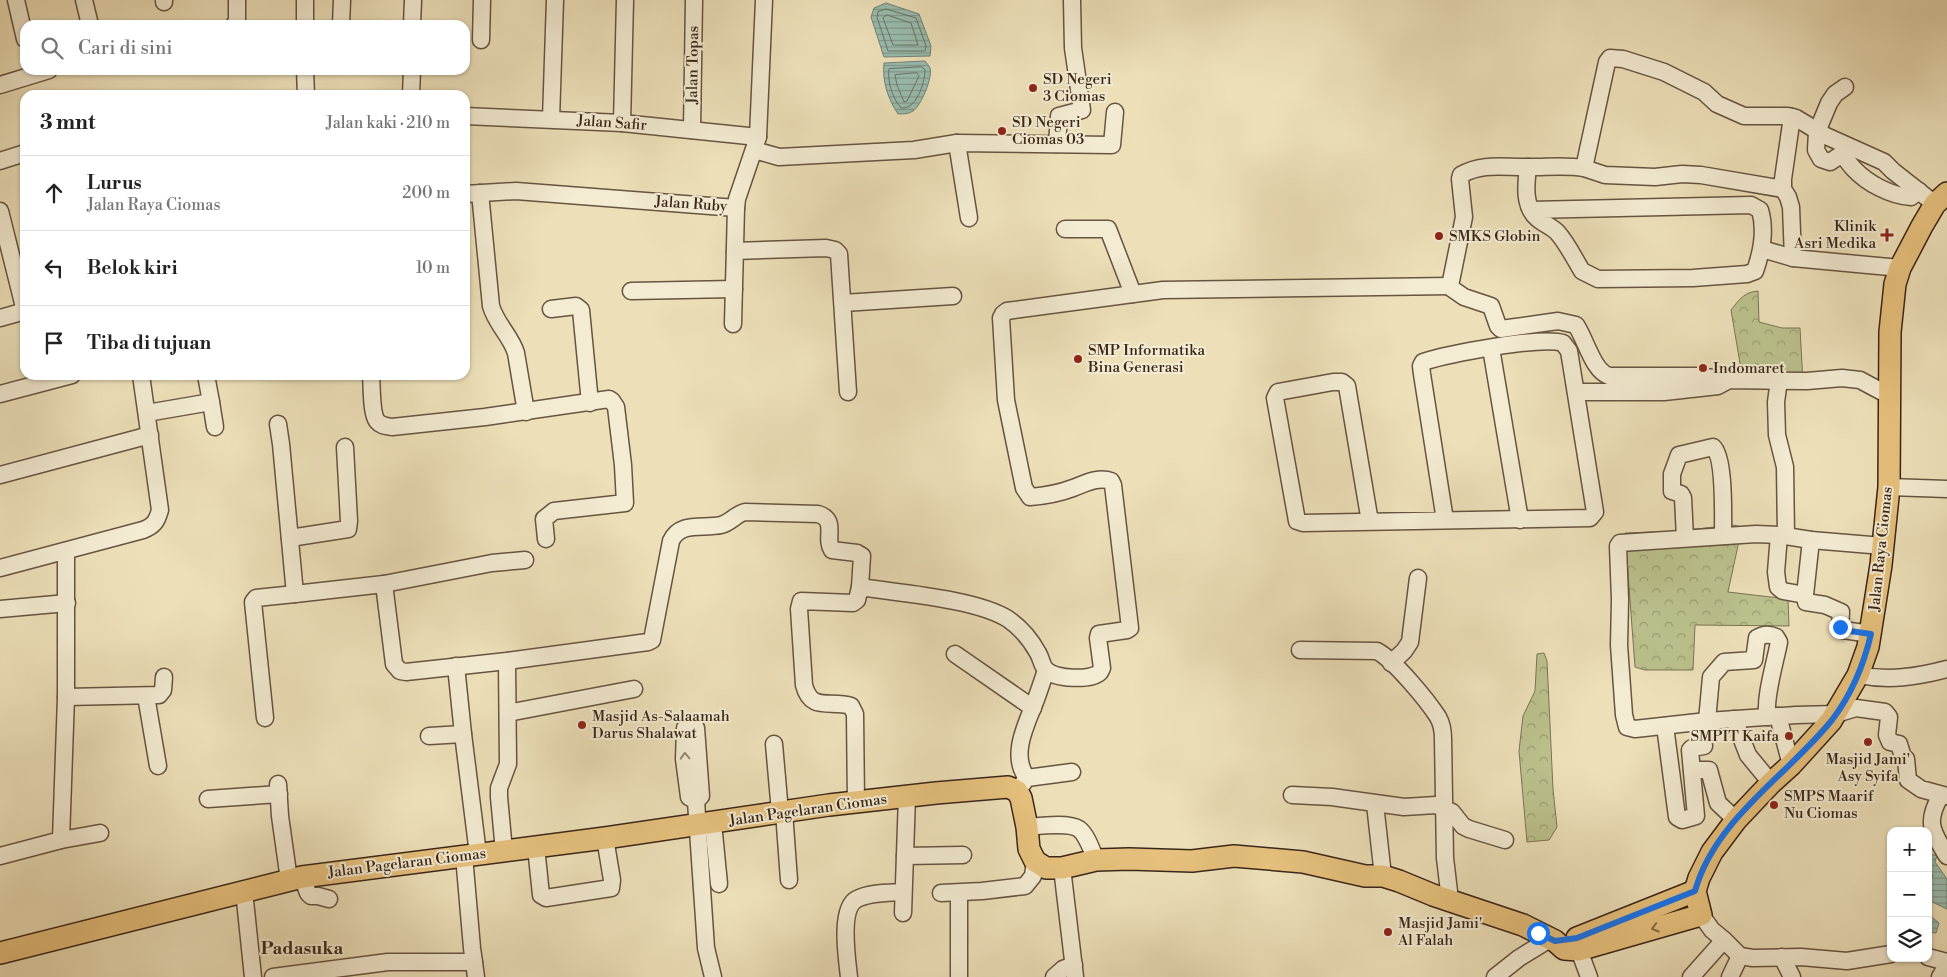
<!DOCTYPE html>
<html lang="id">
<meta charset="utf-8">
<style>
:root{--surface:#fff;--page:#f2f2f2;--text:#222;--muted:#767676;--line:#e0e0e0}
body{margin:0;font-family:"Libre Bodoni",serif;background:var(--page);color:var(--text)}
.controls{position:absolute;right:15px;bottom:15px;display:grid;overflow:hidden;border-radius:10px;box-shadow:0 1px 4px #0004}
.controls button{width:45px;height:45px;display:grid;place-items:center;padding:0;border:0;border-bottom:1px solid var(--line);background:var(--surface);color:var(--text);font:25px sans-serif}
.stop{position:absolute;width:15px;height:15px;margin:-11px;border:4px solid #1a73e8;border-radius:50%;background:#fff}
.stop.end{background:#1a73e8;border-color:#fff;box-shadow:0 1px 5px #0008}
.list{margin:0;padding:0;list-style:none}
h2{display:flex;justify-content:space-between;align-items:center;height:65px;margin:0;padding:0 20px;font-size:21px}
h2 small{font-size:16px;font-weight:400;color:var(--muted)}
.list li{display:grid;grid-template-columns:32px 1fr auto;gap:15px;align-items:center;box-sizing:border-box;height:75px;padding:0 20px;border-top:1px solid var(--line)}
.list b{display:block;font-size:19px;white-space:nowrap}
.list p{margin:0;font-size:16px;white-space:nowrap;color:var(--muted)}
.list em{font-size:16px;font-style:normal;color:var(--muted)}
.icon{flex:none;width:28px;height:28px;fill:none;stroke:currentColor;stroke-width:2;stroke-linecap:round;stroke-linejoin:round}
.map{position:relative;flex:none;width:1947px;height:977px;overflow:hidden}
.search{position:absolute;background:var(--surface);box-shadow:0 1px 4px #0004;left:20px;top:20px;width:450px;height:55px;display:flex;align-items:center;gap:12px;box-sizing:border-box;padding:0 18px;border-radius:15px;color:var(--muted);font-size:19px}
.panel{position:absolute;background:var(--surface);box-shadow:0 1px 4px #0004;left:20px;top:90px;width:450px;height:290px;border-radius:15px}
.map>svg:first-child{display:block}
</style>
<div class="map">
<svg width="1947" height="977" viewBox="0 0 1947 977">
<defs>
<pattern id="forest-crowns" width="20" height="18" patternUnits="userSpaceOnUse" patternTransform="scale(1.25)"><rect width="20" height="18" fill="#bbc18d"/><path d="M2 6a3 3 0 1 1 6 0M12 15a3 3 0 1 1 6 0" fill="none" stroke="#999d72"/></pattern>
<pattern id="water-rules" width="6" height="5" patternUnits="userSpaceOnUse" patternTransform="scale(1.25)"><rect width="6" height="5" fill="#99bdb0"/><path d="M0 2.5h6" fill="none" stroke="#7e998e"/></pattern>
</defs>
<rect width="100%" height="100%" fill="#ede0b9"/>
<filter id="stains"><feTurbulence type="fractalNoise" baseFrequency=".004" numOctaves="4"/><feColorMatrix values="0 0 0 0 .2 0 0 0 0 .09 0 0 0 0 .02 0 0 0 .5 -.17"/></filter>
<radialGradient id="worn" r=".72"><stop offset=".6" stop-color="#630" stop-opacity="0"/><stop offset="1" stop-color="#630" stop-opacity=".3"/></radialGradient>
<g fill="url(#forest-crowns)" stroke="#7a7453">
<path d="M1758 291 1759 322 1782 328H1800L1803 383H1753L1750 367 1741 369 1731 310C1739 300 1744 292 1758 291Z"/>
<polygon points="1733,525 1742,527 1728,592 1788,599 1789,626 1695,625 1693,670 1645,670 1635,667 1625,533 1678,531"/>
<polygon points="1544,653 1547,661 1553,789 1557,827 1549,840 1527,842 1519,751 1523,716 1535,691 1537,654"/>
</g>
<g fill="url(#water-rules)" stroke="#738174">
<polygon points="886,3 919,14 931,46 930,56 884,57 871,17 874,8"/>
<path d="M925 61C927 64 929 65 930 68 933 77 921 106 913 111 908 114 904 114 898 114 888 99 882 81 884 63Z"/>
<polygon points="1931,854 1937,856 1935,862 1947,879 1947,909 1928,900 1928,884 1933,875 1928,872 1928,859"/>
<polygon points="1928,914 1939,923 1936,933 1928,932"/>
</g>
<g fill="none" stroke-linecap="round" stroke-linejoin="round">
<g stroke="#6a7264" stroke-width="1">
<polygon points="886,9 916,18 926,46 925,51 888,51 877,17 878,12"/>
<polygon points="887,15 911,23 918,45 893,45 883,18"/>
<path d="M922 67 925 70C925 83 916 110 901 108 893 99 887 82 889 69Z"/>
<polygon points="917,73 919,76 907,101 904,102 897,85 895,75"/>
</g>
<g stroke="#675441" stroke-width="19">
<g id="minor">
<polyline points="16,0 25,39"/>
<polyline points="84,0 90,25"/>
<polyline points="164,0 164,2"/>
<polyline points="234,25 237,21 237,0"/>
<polyline points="305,25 305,0"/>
<polyline points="341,25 342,0"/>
<polyline points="412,25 413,0"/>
<polyline points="481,40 482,0"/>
<polyline points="305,70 306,95"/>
<polyline points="0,85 49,70"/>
<path d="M1845 87 1835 94 1829 103 1817 132 1816 150 1821 159 1830 162 1839 156H1843C1847 160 1850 165 1854 169 1867 183 1891 196 1911 197L1919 191"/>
<polyline points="411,95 412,70"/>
<polyline points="465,116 622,123 758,137"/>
<polyline points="1792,117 1783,179 1783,189 1788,197 1791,207 1793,258 1900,268"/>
<polyline points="551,119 555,0"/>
<polyline points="622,123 625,0"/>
<polyline points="692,130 694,0"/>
<polyline points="957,143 969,218"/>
<polyline points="1057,144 1059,116 1082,110 1073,48 1072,0"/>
<polyline points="754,150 779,157 914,150 957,143 1112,145 1115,112"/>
<polyline points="0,161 25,153"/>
<path d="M1528 167C1526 184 1523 207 1538 219 1544 224 1551 226 1557 232 1567 243 1574 258 1582 271L1598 279 1693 278 1747 274 1755 271C1762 251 1766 230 1760 210L1751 205 1531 210"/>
<path d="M1584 168C1566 165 1548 167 1530 167 1506 168 1483 162 1461 175L1460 179 1464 217 1450 286 1451 288 1464 297 1491 306 1498 326 1501 329 1558 321 1576 325C1586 340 1593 371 1609 376H1697L1729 380"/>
<polyline points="1783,189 1701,175 1682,174 1655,177 1605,175 1584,168 1607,62 1610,58 1623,59 1664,72 1704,92 1717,104 1744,116 1788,116 1796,118 1826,136 1884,162 1893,171 1935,204"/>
<path d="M480 193 491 306C496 324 511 336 516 353L526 412"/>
<polyline points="465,194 516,191 736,208 737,199 758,137 764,0"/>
<polyline points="0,211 25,311"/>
<polyline points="1065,229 1108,229 1133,294"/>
<polyline points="1762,249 1793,258"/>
<polyline points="735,251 826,248 835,250 839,254 848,392"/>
<polyline points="631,291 734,289"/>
<polyline points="843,303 953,296"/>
<polyline points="551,309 576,306 581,310 590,403"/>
<polyline points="0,318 25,311"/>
<polyline points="733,324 736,208"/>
<polyline points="1491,348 1520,520"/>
<path d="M371 375C372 386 371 413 377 421 381 426 386 426 392 427L485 417 609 399 612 401 616 407 623 465 625 503 554 511 544 519 546 539"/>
<polyline points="1779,380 1776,402 1777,435 1785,467 1786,536"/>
<polyline points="1576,392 1664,392 1718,386 1729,380 1807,381 1842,378 1860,380 1890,396"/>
<polyline points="0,394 72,375"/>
<polyline points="211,402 215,427"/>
<polyline points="147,413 211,402 206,375"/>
<polyline points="278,424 281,444 295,594 384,584 492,563 525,560"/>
<polyline points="0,475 150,435"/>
<polyline points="1889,487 1947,489"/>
<path d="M1370 522 1347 386 1342 382H1333L1278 392 1275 398 1297 521 1303 523 1590 518 1595 512 1569 351 1563 343C1541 336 1448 354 1423 362L1421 366 1422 374 1445 520"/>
<polyline points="1779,535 1776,572 1778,587 1783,591 1805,595 1811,540"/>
<polyline points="290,538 348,529 349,521 345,447"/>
<path d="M1685 538 1683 498 1681 494 1672 491V474L1679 455 1713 447C1725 457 1723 519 1723 536"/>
<polyline points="1883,546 1811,540 1779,535 1756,534 1620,543 1618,546 1620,600 1619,645 1624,715 1627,727 1635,729 1707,721 1796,715 1836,714 1856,708 1885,712 1889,717 1887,735 1890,742 1899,744 1903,757 1906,759 1908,780 1921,789 1947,796"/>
<path d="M0 568 143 530C154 526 157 521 160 510L141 375"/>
<path d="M384 584 394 664 400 671 406 672 507 661 648 642 652 640 671 541C680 521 703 529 721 525 730 523 736 514 745 512L818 514C838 520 824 538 832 550L857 553 862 556 860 587"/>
<polyline points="1805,595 1806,602 1825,605 1841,612 1840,627 1843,630 1871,634"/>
<polyline points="0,609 67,603"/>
<path d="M1300 650 1377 651C1394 660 1427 700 1438 717 1442 724 1443 732 1443 739L1445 858 1450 900"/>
<polyline points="955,654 1033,708"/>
<polyline points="1391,663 1404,651 1410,642 1418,578"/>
<path d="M1858 675C1889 681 1917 677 1947 669"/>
<polyline points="146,696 158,766"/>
<polyline points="66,697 159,695 163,690 164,677"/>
<polyline points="508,713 634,689"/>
<polyline points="1778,716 1791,765"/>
<polyline points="265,718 253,602 256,598 295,594"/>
<polyline points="1734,719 1748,755 1771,783"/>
<path d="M1707 721 1711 677 1724 662 1754 660 1757 638C1763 634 1770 634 1776 637L1779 642C1776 659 1763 702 1768 717"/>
<polyline points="1665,726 1677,817 1682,820 1696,816 1690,750 1692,748 1704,746 1700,722"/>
<polyline points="463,734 478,854"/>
<polyline points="429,736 463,734 456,666"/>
<polyline points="774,744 780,812"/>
<polyline points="1692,770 1709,770 1718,803 1736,820"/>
<path d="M1027 778C1011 757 1024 729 1033 707 1038 695 1042 682 1046 670"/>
<polyline points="278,784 280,816 289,880"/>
<polyline points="1021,786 1027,778 1072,772"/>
<polyline points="1292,795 1332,797 1404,807 1436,805 1452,812 1463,826 1469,829 1505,840"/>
<path d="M1941 795C1925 822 1932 831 1947 856"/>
<polyline points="208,799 279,794"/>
<polyline points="696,801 701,796 696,728 692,725 688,725 685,728 684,759 689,797 696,801 706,948 713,977"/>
<path d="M856 803 855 714 851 706C831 699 811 713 804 685L799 609 801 601 853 603 857 600 860 587C899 593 977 599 1008 619 1021 628 1031 640 1038 653 1041 658 1042 666 1046 670 1055 679 1091 681 1100 672L1102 668 1098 638 1099 634 1127 630 1130 628 1113 485 1111 481C1098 476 1084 484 1073 488 1060 493 1043 496 1030 497L1024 488 1006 400 1001 318 1003 314 1007 311 1163 290 1450 286"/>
<polyline points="1375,804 1383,876"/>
<polyline points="784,812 789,880"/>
<polyline points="713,823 719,884"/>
<path d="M1027 827C1039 826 1069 822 1079 829 1087 835 1092 851 1096 860"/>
<polyline points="61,840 66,697 66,551"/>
<polyline points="536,847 541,895 546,898 611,888 612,880 605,838"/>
<polyline points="504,851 499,797 499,788 508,764 507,661"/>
<polyline points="0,856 61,840 100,833"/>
<polyline points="464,856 472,948 476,977"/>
<polyline points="905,856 963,855"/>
<polyline points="1062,868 1075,977"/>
<polyline points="302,877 308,893 311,896 318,896 329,899"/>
<polyline points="244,891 253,977"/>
<polyline points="941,893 982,891 1025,886 1033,876 1035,861"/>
<polyline points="959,893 959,977"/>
<polyline points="903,913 907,796"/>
<polyline points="1701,915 1712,930 1724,940 1740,956 1753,958 1801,957 1847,961 1891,954"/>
<polyline points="1579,950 1589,977"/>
<polyline points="1782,957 1792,977"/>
<polyline points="1928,957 1947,962"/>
<polyline points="273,977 388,962 474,962"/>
<path d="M849 977C847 959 839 908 857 899 870 892 889 893 903 892"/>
<polyline points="1054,977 1063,969 1074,965"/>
<polyline points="1495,977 1519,958 1550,939"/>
<polyline points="1691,977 1724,940"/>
<polyline points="1730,977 1740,956"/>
<polyline points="1940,977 1947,965"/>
</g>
</g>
<g stroke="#3a2619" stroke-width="24">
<g id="major">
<polyline points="1577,938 1695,891"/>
<polyline points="0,953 302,877 605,838 829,805 936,793 1008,787 1017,791 1021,798 1027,827 1029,849 1035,861 1046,868 1062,868 1096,860 1129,859 1192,861 1234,856 1303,862 1365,876 1383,876 1399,881 1433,895 1523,925 1555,941 1564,949 1579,950 1701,915 1695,891 1699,878 1712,852 1736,820 1771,783 1791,765 1831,721 1858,675 1868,647 1881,565 1889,487 1890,332 1895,284 1900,268 1922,226 1935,204 1947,193"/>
</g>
</g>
<use href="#minor" stroke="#f3ebd2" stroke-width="16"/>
<use href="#major" stroke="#e6c07c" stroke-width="21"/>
</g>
<defs><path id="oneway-chevron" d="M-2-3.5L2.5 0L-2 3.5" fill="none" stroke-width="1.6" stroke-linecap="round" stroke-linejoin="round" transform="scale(1.25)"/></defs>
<use stroke="#968876" href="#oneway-chevron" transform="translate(685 756) rotate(-92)"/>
<use stroke="#876b46" href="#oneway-chevron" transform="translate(1655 928) rotate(164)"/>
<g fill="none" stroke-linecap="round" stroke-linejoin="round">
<path stroke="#1a73e8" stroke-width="6" d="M1538 933 1555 941 1577 938 1695 891C1715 819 1787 776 1832 720 1851 695 1864 664 1871 634L1843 630 1840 627"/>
</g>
<g fill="#8f2418" stroke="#f3ebd2" stroke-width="2">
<circle cx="1033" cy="88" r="5"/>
<circle cx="1002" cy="131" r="5"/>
<path d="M1884.5 227.5h5v5h5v5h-5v5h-5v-5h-5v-5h5z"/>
<circle cx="1439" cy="236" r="5"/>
<circle cx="1078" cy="359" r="5"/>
<circle cx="1703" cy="368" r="5"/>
<circle cx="582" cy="725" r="5"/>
<circle cx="1789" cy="736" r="5"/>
<circle cx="1868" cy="742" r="5"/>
<circle cx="1774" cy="805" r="5"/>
<circle cx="1388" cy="932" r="5"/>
</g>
<g text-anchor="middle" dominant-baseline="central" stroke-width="4" stroke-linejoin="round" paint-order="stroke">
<g font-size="15" fill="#3a2619" stroke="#f3ebd2">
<text transform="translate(693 65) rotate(-89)">Jalan Topas</text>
<text transform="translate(612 123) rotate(4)">Jalan Safir</text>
<text transform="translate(691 204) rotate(4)">Jalan Ruby</text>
<text transform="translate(1881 549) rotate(-84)">Jalan Raya Ciomas</text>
<text transform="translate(808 810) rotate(-8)">Jalan Pagelaran Ciomas</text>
<text transform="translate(407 863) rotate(-7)">Jalan Pagelaran Ciomas</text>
</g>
<g font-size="15" fill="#3a2619" stroke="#f3ebd2" text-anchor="start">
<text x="1043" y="79">SD Negeri<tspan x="1043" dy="17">3 Ciomas</tspan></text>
<text x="1012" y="122">SD Negeri<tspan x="1012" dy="17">Ciomas 03</tspan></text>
<text x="1876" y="226" text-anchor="end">Klinik<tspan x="1876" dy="17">Asri Medika</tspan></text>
<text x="1449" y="236">SMKS Globin</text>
<text x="1088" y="350">SMP Informatika<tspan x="1088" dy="17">Bina Generasi</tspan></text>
<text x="1713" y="368">Indomaret</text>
<text x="592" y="716">Masjid As-Salaamah<tspan x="592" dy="17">Darus Shalawat</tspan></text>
<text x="1779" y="736" text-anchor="end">SMPIT Kaifa</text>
<text x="1868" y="759" text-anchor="middle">Masjid Jami'<tspan x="1868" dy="17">Asy Syifa</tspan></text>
<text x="1784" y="796">SMPS Maarif<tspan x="1784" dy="17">Nu Ciomas</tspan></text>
<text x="1398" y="923">Masjid Jami'<tspan x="1398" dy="17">Al Falah</tspan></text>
</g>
<g font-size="18" font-weight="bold" fill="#3a2619" stroke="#f3ebd2">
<text x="302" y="948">Padasuka</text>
</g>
</g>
<rect width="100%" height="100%" filter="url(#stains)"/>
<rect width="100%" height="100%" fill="url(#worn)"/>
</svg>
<div class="controls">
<button>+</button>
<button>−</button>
<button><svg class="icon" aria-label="layers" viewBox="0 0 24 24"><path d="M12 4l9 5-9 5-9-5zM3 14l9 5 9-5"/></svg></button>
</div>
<div class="stop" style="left:1538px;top:933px"></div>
<div class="stop end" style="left:1840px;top:627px"></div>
<div class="search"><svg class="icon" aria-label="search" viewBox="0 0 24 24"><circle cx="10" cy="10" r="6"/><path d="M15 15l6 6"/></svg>Cari di sini</div>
<section class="panel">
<h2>3 mnt<small>Jalan kaki · 210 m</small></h2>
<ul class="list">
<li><svg class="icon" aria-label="ahead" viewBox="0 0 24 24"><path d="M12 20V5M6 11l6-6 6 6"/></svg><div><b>Lurus</b><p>Jalan Raya Ciomas</p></div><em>200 m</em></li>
<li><svg class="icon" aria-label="left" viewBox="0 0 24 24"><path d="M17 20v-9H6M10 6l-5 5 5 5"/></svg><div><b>Belok kiri</b></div><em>10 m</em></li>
<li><svg class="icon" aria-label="arrive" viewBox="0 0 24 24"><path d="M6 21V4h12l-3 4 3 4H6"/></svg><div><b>Tiba di tujuan</b></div></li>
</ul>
</section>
</div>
